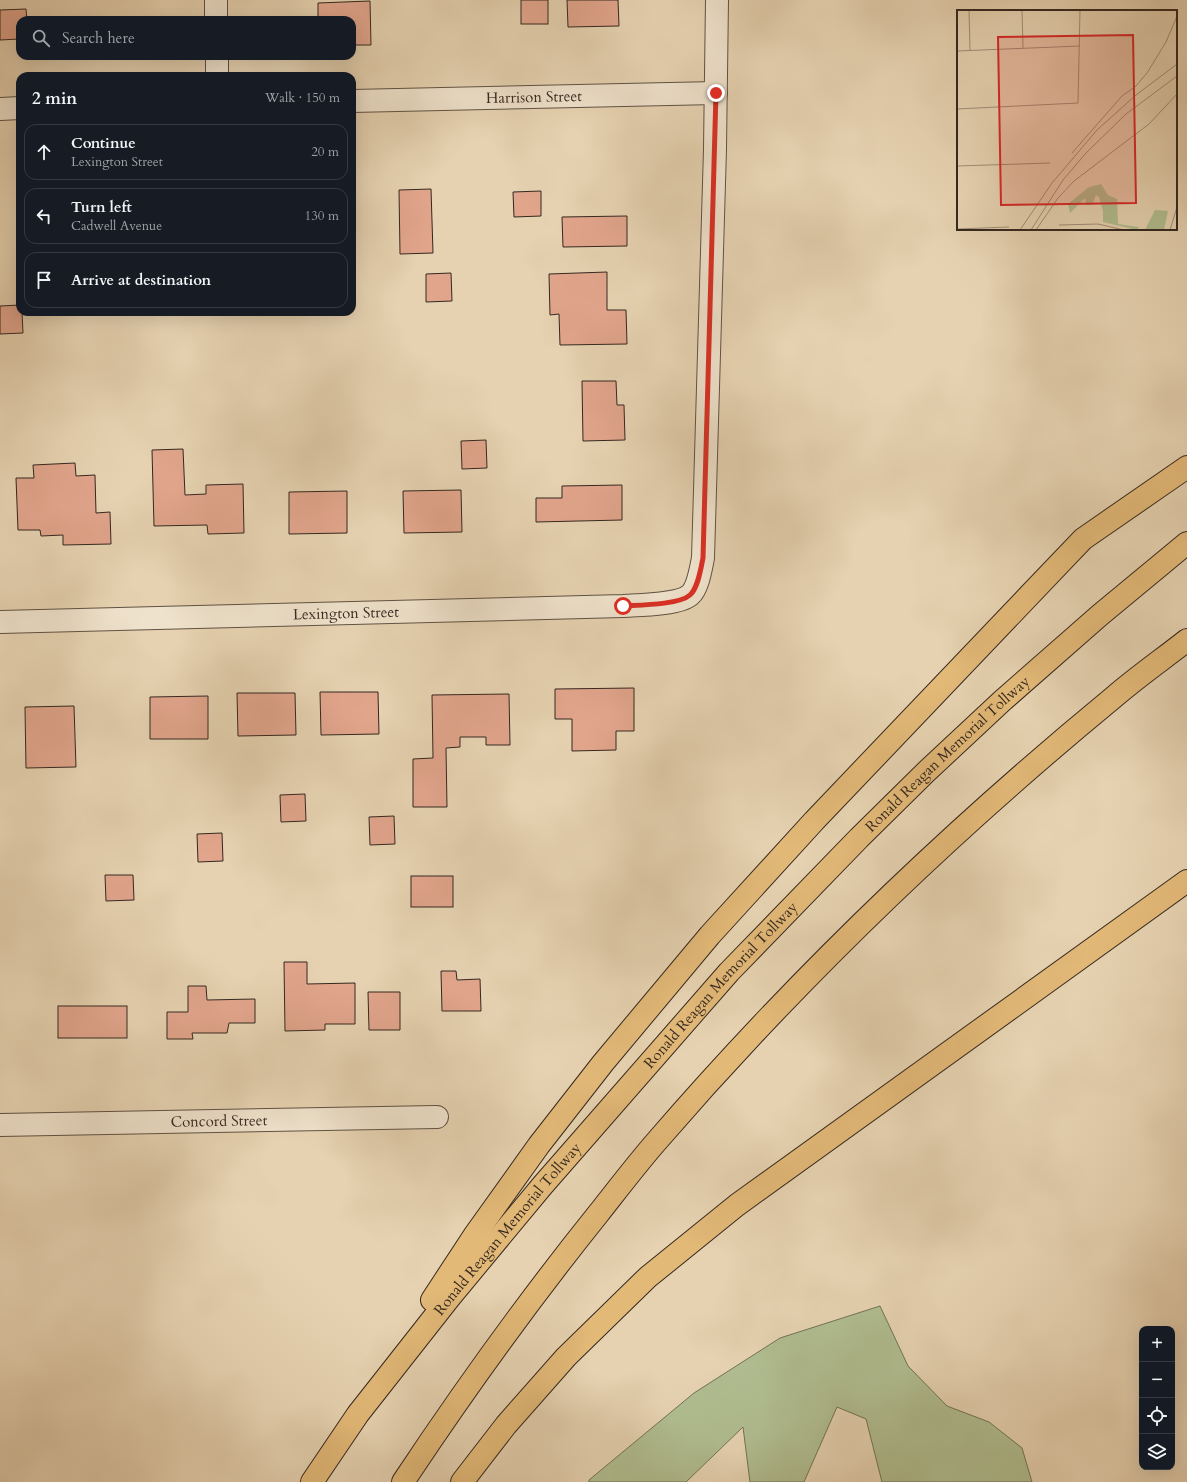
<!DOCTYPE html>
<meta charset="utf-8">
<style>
:root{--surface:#171b24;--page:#242831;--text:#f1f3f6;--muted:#9ea1a6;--line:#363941}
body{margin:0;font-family:Cardo,serif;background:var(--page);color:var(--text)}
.controls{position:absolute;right:12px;bottom:12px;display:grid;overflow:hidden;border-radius:8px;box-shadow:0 4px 16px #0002}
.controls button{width:36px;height:36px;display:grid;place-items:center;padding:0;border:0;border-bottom:1px solid var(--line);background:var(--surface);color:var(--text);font:20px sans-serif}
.stop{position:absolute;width:12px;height:12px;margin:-9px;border:3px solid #d93025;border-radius:50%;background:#fff}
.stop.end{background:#d93025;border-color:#fff;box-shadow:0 1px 4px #0008}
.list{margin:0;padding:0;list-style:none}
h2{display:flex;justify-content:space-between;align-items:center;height:52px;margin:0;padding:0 16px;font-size:17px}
h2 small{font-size:13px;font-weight:400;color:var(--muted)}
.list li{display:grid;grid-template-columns:26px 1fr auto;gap:12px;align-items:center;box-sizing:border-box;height:56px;margin:0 8px 8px;padding:0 8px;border:1px solid var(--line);border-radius:12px}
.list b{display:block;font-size:15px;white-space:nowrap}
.list p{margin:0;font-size:13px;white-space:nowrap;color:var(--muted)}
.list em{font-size:13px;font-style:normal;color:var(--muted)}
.icon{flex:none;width:22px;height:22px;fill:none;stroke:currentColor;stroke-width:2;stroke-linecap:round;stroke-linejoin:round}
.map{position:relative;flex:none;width:1187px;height:1482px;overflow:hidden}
.search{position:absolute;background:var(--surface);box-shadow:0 4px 16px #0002;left:16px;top:16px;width:340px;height:44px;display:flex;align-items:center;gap:10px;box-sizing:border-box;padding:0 14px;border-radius:12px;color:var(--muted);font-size:15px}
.panel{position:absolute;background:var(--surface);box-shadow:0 4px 16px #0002;left:16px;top:72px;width:340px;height:244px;border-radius:12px}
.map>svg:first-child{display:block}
</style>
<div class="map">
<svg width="1187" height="1482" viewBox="0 0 1187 1482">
<rect width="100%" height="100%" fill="#e6d2b1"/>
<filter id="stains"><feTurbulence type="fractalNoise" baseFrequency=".005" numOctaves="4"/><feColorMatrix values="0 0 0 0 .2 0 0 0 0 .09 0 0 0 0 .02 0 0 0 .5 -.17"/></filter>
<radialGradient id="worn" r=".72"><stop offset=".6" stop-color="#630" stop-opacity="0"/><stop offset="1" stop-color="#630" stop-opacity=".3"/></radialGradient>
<polygon fill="#b0bd90" stroke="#727258" points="880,1306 908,1366 947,1406 989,1422 1022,1448 1032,1482 882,1482 866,1419 837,1407 804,1482 750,1482 743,1427 686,1482 589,1482 589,1480 694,1393 780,1338"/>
<g fill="#e1a58c" stroke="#342820">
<rect x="521" y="0" width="27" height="24"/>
<polygon points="567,0 618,0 619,26 568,27"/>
<polygon points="370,1 371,45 352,45 352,20 318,20 318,3"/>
<polygon points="26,9 27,20 20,20 20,39 0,40 0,10"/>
<polygon points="431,189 433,253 400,254 399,190"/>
<polygon points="541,191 541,216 514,217 513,192"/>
<polygon points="352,192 354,240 352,240"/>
<polygon points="18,209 20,209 20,261 19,261"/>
<polygon points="627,216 627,246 563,247 562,217"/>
<polygon points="607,272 607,310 626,310 627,344 560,345 559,314 550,315 549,274"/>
<polygon points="451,273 452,301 426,302 426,274"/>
<polygon points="20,305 20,312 22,312 23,333 0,334 0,306"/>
<polygon points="582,381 616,381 617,405 624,405 625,440 583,441"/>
<polygon points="486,440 487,468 462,469 461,441"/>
<polygon points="183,449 185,495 206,494 206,485 243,484 244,533 208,534 207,525 154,526 152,450"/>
<polygon points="75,463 76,476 95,475 96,513 110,512 111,544 63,545 63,535 41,536 40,530 18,530 16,478 34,478 33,465"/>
<polygon points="622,485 622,520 536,522 536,498 562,498 562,486"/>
<polygon points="461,490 462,532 404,533 403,491"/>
<polygon points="347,491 347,533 289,534 289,492"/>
<polygon points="634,688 634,731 616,731 616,750 572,751 572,719 555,719 555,689"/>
<polygon points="320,692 378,692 379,734 321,735"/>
<polygon points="237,693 295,693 296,735 238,736"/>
<polygon points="509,694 510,745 486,745 486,737 460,737 460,747 446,748 447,807 413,807 413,759 433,758 432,695"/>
<polygon points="208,696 208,739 150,739 150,697"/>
<polygon points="74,706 76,767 26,768 25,707"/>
<polygon points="305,794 306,821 281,822 280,795"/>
<polygon points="394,816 395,844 370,845 369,817"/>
<polygon points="222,833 223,861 198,862 197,834"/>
<polygon points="105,875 133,875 134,900 106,901"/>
<rect x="411" y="876" width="42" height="31"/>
<polygon points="284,962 307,962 307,984 355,983 355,1024 325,1024 325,1030 285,1031"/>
<polygon points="441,971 456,971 457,980 480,979 481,1011 442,1011"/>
<polygon points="188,986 206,986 207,1000 255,999 255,1023 229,1023 227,1033 192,1033 193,1039 167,1039 167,1012 188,1012"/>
<polygon points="368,992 400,992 400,1030 369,1030"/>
<rect x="58" y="1006" width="69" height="32"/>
</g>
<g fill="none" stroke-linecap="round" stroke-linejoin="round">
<g stroke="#605244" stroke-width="24">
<g id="street">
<polyline points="216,0 216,20"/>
<polyline points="217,56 217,76"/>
<path id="s1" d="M352 101 716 93"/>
<polyline points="0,109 20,108"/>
<path id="s2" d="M0 622 623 606C638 605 678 605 690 595 698 588 701 568 703 558L715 149 717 0"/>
<path id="s3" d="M0 1125 437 1117"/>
</g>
</g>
<g stroke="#342820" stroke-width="24">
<g id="highway">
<polyline points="432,1300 474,1236 539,1145 603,1063 710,935 814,821 1083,539 1187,467"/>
<path id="s4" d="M312 1482 358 1414 450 1297 542 1186 729 972 859 838 927 771 1002 701 1100 615 1187 543"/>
<path d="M403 1482C464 1390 529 1300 598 1214 617 1190 636 1165 656 1142 795 981 950 832 1114 697 1137 677 1163 659 1187 640"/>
<polyline points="462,1482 506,1425 566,1357 648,1277 737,1205 1187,881"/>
</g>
</g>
<use href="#street" stroke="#efe2cc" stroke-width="22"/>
<use href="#highway" stroke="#e3b978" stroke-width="22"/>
</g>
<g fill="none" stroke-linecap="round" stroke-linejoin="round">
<path stroke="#d93025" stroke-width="5" d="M623 606C638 605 679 605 690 595 698 588 701 568 703 558L716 93"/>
</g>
<g text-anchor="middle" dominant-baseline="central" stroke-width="3.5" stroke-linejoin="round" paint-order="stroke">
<g font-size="15" fill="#342820" stroke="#efe2cc">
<text stroke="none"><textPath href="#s1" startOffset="182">Harrison Street</textPath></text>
<text stroke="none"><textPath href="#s2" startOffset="346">Lexington Street</textPath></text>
<text stroke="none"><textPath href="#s4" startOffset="968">Ronald Reagan Memorial Tollway</textPath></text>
<text stroke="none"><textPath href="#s4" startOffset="644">Ronald Reagan Memorial Tollway</textPath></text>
<text stroke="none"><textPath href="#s3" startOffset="219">Concord Street</textPath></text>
<text stroke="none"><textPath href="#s4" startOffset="320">Ronald Reagan Memorial Tollway</textPath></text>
</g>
</g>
<g transform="translate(957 10)">
<rect width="220" height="220" fill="#e6d2b1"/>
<path d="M144 174 151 185 160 189 161 214 182 217 180 220 146 212V201L142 187 139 185 135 195H129L128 188 113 203 111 194 132 177ZM198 200 211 201 207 220H188Z" fill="#b0bd90"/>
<path fill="none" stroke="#9f8e77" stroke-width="1" d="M12 0 13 40M65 0 66 38M0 41 123 36M0 99 121 93 123 0M115 143 165 86 179 76 190 63 209 32 220 6M0 156 93 153M102 215 141 214 167 220M0 219 52 217M63 220 95 173 140 120 179 85 220 54M74 220 106 170 129 143 169 104 220 66M79 220 101 188 117 171 192 114 220 84M213 220 220 197"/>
<path fill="#d62828" fill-opacity="0.15" stroke="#d62828" stroke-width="2" d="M176 25 179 193 44 195 41 27Z"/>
<rect width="220" height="220" fill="none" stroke="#342820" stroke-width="2"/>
</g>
<rect width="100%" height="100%" filter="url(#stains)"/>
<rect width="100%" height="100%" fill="url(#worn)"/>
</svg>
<div class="controls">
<button>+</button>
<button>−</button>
<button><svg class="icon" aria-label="locate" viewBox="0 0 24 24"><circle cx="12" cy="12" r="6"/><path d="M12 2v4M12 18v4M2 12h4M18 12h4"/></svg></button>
<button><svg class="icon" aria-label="layers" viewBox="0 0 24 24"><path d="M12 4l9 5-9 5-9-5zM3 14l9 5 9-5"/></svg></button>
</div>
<div class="stop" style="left:623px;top:606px"></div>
<div class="stop end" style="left:716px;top:93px"></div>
<div class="search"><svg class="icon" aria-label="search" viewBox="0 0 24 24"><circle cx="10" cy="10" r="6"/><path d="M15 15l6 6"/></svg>Search here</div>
<section class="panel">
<h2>2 min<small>Walk · 150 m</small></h2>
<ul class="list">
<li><svg class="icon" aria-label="ahead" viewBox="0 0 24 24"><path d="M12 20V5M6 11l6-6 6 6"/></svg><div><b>Continue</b><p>Lexington Street</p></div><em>20 m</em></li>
<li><svg class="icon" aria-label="left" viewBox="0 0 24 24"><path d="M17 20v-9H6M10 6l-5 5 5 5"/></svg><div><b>Turn left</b><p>Cadwell Avenue</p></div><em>130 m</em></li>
<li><svg class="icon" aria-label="arrive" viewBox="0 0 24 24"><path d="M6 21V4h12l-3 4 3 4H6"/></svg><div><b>Arrive at destination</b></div></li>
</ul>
</section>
</div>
